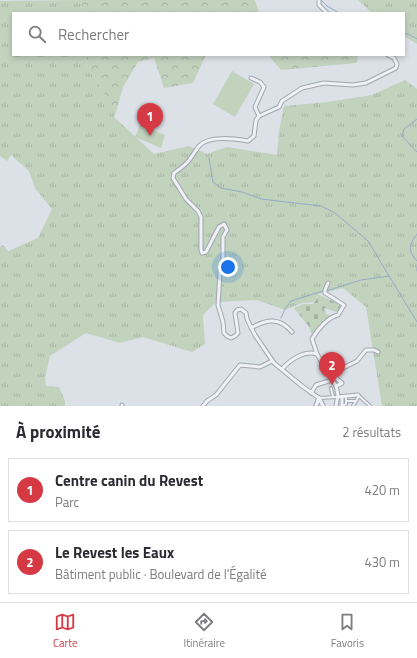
<!DOCTYPE html>
<html lang="fr">
<meta charset="utf-8">
<style>
:root{--surface:#fff;--page:#f2f2f3;--text:#2b2b33;--muted:#7c7c81;--line:#e1e1e2;--accent:#d53944}
body{margin:0;font-family:"Titillium Web",sans-serif;background:var(--page);color:var(--text)}
.you{position:absolute;left:228px;top:267px;width:14px;height:14px;margin:-10px;border:3px solid #fff;border-radius:50%;background:#1a73e8;box-shadow:0 0 0 6px #1a73e833}
.badge{display:grid;place-items:center;width:26px;height:26px;border-radius:50%;background:var(--accent);color:#fff;font-size:13px;font-weight:700}
.pin{position:absolute;translate:-50% -33px;filter:drop-shadow(0 1px 2px #0008)}
.pin::after{content:'';position:absolute;top:21px;width:14px;height:12px;background:inherit;clip-path:polygon(0 0,100% 0,50% 100%)}
.list{margin:0;padding:0;list-style:none}
h2{display:flex;justify-content:space-between;align-items:center;height:52px;margin:0;padding:0 16px;font-size:17px}
h2 small{font-size:13px;font-weight:400;color:var(--muted)}
.list li{display:grid;grid-template-columns:26px 1fr auto;gap:12px;align-items:center;box-sizing:border-box;height:64px;margin:0 8px 8px;padding:0 8px;border:1px solid var(--line);border-radius:0px}
.list b{display:block;font-size:15px;white-space:nowrap}
.list p{margin:0;font-size:13px;white-space:nowrap;color:var(--muted)}
.list em{font-size:13px;font-style:normal;color:var(--muted)}
.icon{flex:none;width:22px;height:22px;fill:none;stroke:currentColor;stroke-width:2;stroke-linecap:round;stroke-linejoin:round}
.map{position:relative;flex:none;width:417px;height:406px;overflow:hidden}
.search{position:absolute;background:var(--surface);box-shadow:0 2px 6px #0003;left:12px;right:12px;top:12px;height:44px;display:flex;align-items:center;gap:10px;box-sizing:border-box;padding:0 14px;border-radius:0px;color:var(--muted);font-size:15px}
.sheet{height:196px;background:var(--surface)}
nav{display:flex;justify-content:space-around;align-items:center;box-sizing:border-box;height:56px;border-top:1px solid var(--line);background:var(--surface);font-size:11px;color:var(--muted)}
nav a{display:grid;justify-items:center;gap:2px}
nav .on{color:var(--accent)}
.map>svg:first-child{display:block}
</style>
<div class="map">
<svg width="417" height="406" viewBox="0 0 417 406">
<defs>
<pattern id="grass-tufts" width="24" height="20" patternUnits="userSpaceOnUse"><rect width="24" height="20" fill="#c1d2bd"/><path d="M3 7l-1-3M5 7V3M7 7l1-3M15 17l-1-3M17 17v-4M19 17l1-3" fill="none" stroke="#a6b4a4"/></pattern>
<pattern id="forest-crowns" width="20" height="18" patternUnits="userSpaceOnUse"><rect width="20" height="18" fill="#c1d2bd"/><path d="M2 6a3 3 0 1 1 6 0M12 15a3 3 0 1 1 6 0" fill="none" stroke="#a6b4a4"/></pattern>
<pattern id="cemetery-stones" width="16" height="16" patternUnits="userSpaceOnUse"><rect width="16" height="16" fill="#c1d2bd"/><path d="M2 7V4a2 2 0 0 1 4 0v3zM10 15v-3a2 2 0 0 1 4 0v3z" fill="#a6b4a4"/></pattern>
</defs>
<rect width="100%" height="100%" fill="#dce0e7"/>
<g fill="url(#grass-tufts)">
<polygon points="81,0 82,13 13,13 13,55 86,55 87,66 116,112 114,117 154,154 189,146 207,154 227,147 277,155 279,131 284,106 327,102 372,95 405,80 417,89 417,406 382,406 366,307 343,288 319,294 313,302 302,303 285,310 257,300 216,302 203,315 205,344 192,352 143,337 120,343 86,333 50,356 45,378 46,386 59,387 65,401 65,406 0,406 0,247 3,245 8,251 38,238 52,209 35,188 29,171 11,155 7,161 0,156 0,1"/>
<polygon points="358,0 417,0 417,44 404,36 404,13 372,13"/>
</g>
<g fill="url(#forest-crowns)">
<polygon points="81,0 255,0 259,13 82,13"/>
<polygon points="86,55 206,55 193,83 164,88 154,58 138,62 123,87 116,112 87,66"/>
<polygon points="268,55 358,55 357,63 281,70"/>
</g>
<path fill="url(#cemetery-stones)" d="M319 295C321 296 341 304 342 306L339 313 325 308 324 310 326 312V314L332 316 312 337 310 328 294 308 303 304H313Z"/>
<g fill="#c1d2bd">
<polygon points="232,71 254,84 235,117 213,104"/>
<polygon points="140,125 165,135 161,148 135,137"/>
</g>
<g fill="none" stroke-linecap="round" stroke-linejoin="round">
<g stroke="#95aaca" stroke-width="1">
<polyline points="321,0 327,6 339,13"/>
<polyline points="404,34 408,34 417,39"/>
<polyline points="417,119 404,129 402,136 417,152"/>
<polyline points="209,158 213,182 221,188 242,192 261,199 321,206 335,213 368,241 417,322"/>
<path d="M417 234C409 245 407 250 417 261"/>
<polyline points="417,266 417,271"/>
<polyline points="326,291 361,280 389,276"/>
<polyline points="281,318 285,309 291,301 323,291"/>
</g>
<g stroke="#a1a6b1" stroke-width="4">
<g id="pedestrian">
<polyline points="331,388 333,397"/>
<polyline points="358,395 370,406"/>
<polyline points="319,398 337,397"/>
<polyline points="347,401 355,401"/>
<polyline points="343,406 346,404 346,396"/>
<polyline points="353,406 359,396"/>
</g>
</g>
<g stroke="#a1a6b1" stroke-width="5">
<g id="minor">
<polyline points="319,0 319,5 327,13"/>
<path d="M251 78 260 82 264 87 255 107 259 116 256 120 254 136 248 141C235 139 209 135 199 146 196 150 193 155 190 159 186 165 180 169 174 173L173 178 186 199 198 211 201 217V250L202 253 206 252 219 227 224 224 227 230 223 237V261L220 272 218 305 223 322 224 333 227 336 231 338 235 336 238 333 235 313 237 310 241 309 246 313 247 319 255 335 274 363 302 386 319 398"/>
<polyline points="259,116 279,107 282,101 302,88 324,83 353,85 366,83 396,68 397,64 394,58 388,55"/>
<path d="M328 283 325 290V293L344 305 338 315C328 317 317 330 312 339L317 354 336 386 338 395 336 406"/>
<path d="M251 328C267 319 279 317 292 332"/>
<path d="M282 369C290 360 304 350 317 354"/>
<polyline points="332,378 336,378 342,383 341,384 336,386"/>
<polyline points="332,380 336,368 343,368 357,361 366,350 374,350 378,352"/>
<polyline points="311,393 316,385 332,380"/>
<polyline points="337,397 358,395"/>
<polyline points="342,397 342,406"/>
<polyline points="122,406 122,405"/>
<polyline points="203,406 207,401 216,395 240,365 260,367 272,361"/>
</g>
</g>
<g stroke="#a1a6b1" stroke-width="5.5">
<g id="tertiary">
<polyline points="319,398 323,406"/>
<polyline points="316,406 319,398"/>
</g>
</g>
<use href="#pedestrian" stroke="#eff1f6" stroke-width="2"/>
<use href="#minor" stroke="#eff1f6" stroke-width="3"/>
<use href="#tertiary" stroke="#eff1f6" stroke-width="3.5"/>
</g>
</svg>
<div class="you"></div>
<div class="pin badge" style="left:150px;top:136px">1</div>
<div class="pin badge" style="left:332px;top:385px">2</div>
<div class="search"><svg class="icon" aria-label="search" viewBox="0 0 24 24"><circle cx="10" cy="10" r="6"/><path d="M15 15l6 6"/></svg>Rechercher</div>
</div>
<section class="sheet">
<h2>À proximité<small>2 résultats</small></h2>
<ul class="list">
<li><span class="badge">1</span><div><b>Centre canin du Revest</b><p>Parc</p></div><em>420 m</em></li>
<li><span class="badge">2</span><div><b>Le Revest les Eaux</b><p>Bâtiment public · Boulevard de l'Égalité</p></div><em>430 m</em></li>
</ul>
</section>
<nav>
<a class="on"><svg class="icon" aria-label="map" viewBox="0 0 24 24"><path d="M3 6l6-2 6 2 6-2v14l-6 2-6-2-6 2zM9 4v14M15 6v14"/></svg>Carte</a>
<a><svg class="icon" aria-label="directions" viewBox="0 0 24 24"><path d="M12 3l9 9-9 9-9-9zM9 14v-3h6M13 9l2 2-2 2"/></svg>Itinéraire</a>
<a><svg class="icon" aria-label="saved" viewBox="0 0 24 24"><path d="M7 4h10v16l-5-4-5 4z"/></svg>Favoris</a>
</nav>
